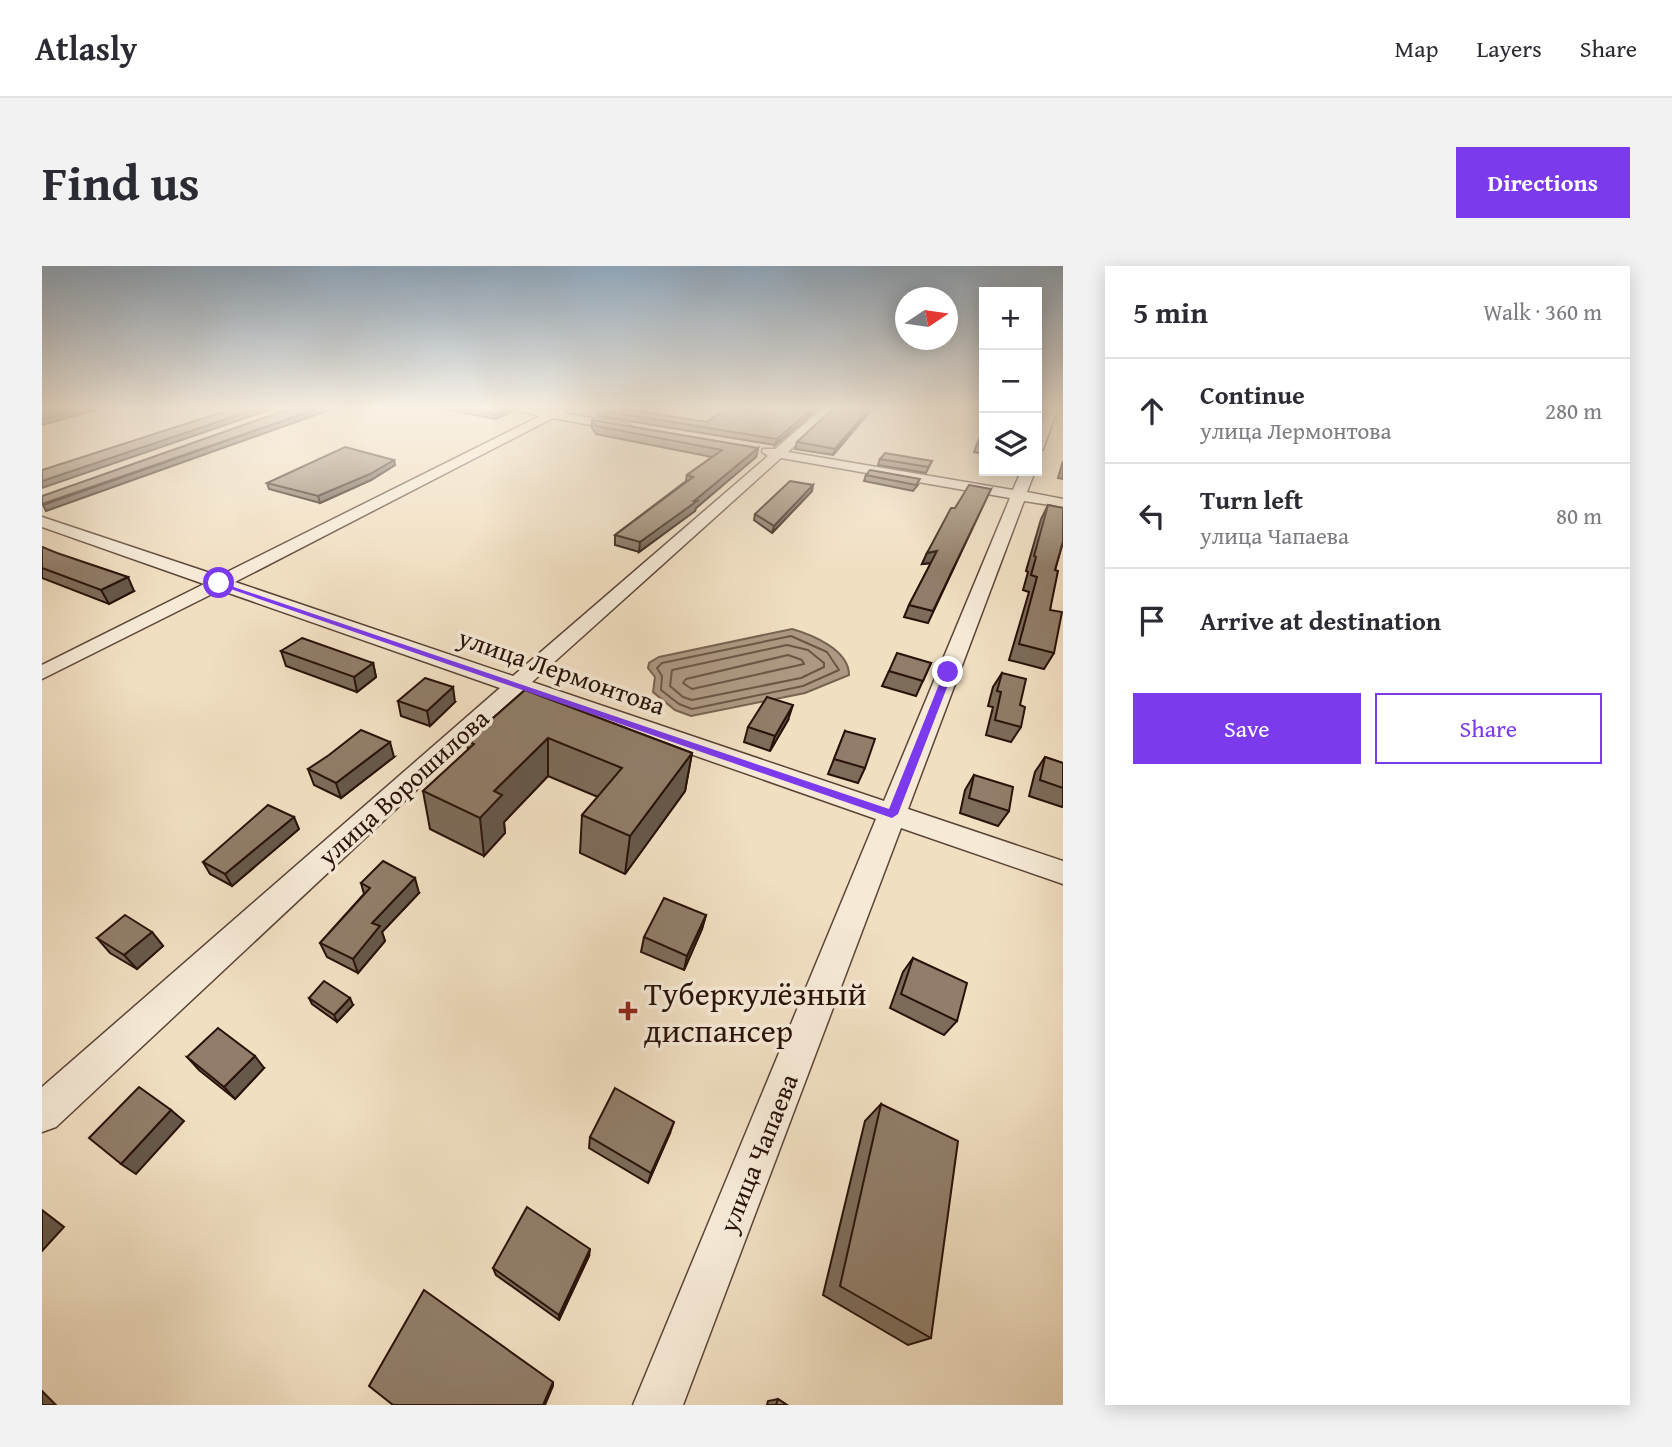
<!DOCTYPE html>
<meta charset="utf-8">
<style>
:root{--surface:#fff;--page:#f2f2f3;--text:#2b2b33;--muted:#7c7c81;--line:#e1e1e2;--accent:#7c3aed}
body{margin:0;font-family:"Gentium Book Plus",serif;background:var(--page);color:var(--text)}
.controls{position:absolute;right:21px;top:21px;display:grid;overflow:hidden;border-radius:0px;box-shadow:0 4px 18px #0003}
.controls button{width:63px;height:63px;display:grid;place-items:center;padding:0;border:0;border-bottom:2px solid var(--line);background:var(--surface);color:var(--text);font:35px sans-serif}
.compass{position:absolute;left:853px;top:21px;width:63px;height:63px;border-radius:50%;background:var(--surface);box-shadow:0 4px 18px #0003;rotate:77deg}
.stop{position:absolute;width:21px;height:21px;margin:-16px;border:5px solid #7c3aed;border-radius:50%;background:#fff}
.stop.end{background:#7c3aed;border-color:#fff;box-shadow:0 2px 7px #0008}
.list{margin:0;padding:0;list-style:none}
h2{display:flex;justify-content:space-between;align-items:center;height:91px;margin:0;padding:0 28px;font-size:30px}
h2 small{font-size:23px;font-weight:400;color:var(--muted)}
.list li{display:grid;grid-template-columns:46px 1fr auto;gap:21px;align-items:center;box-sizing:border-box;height:105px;padding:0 28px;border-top:2px solid var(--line)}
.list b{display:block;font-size:26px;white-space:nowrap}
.list p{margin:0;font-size:23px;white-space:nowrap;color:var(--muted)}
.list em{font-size:23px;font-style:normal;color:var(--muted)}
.actions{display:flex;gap:14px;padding:21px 28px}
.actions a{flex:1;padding:16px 0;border:2px solid var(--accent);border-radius:0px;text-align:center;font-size:24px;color:var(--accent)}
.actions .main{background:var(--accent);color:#fff}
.icon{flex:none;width:38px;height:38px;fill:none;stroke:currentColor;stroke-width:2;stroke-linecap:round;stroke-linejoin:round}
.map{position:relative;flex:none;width:1021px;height:1139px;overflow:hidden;border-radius:0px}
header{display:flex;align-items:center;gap:42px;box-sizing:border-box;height:98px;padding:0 35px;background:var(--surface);border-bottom:2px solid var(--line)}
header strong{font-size:33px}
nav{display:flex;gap:38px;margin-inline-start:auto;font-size:24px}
.intro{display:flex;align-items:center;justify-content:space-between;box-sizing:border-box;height:168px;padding:0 42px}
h1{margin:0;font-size:49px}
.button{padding:18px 32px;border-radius:0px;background:var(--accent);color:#fff;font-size:24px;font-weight:700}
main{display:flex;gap:42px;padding:0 42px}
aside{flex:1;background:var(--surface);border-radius:0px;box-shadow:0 4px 18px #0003}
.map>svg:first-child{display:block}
</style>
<header>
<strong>Atlasly</strong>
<nav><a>Map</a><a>Layers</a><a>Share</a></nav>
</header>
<div class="intro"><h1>Find us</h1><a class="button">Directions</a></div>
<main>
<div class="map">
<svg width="1021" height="1139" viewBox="0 0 1021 1139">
<rect width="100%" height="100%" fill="#f1dfc2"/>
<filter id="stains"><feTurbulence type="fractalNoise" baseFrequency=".00286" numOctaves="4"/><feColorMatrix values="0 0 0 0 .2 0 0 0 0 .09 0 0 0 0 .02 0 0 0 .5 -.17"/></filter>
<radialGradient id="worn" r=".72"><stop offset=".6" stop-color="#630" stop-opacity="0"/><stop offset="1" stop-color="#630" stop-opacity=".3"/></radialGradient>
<path fill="#ad9983" stroke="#786352" stroke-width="2" d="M750 363C771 369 807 384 807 409L763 427 649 450 633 444 611 426 613 411 606 402 607 397 617 391Z"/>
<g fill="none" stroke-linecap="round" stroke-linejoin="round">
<g stroke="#6b5646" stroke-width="2">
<polygon points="749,370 785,386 797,404 761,420 650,443 637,438 619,424 620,410 615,402 620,397"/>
<polygon points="745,379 766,384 782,397 782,401 759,412 650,434 641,431 628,420 630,404"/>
<polygon points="746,389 760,394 762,398 650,423 641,417 644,413"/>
</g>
<g stroke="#5b4537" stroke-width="3">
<g id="street">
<path d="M466 142 508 145 528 142 521 147 586 158 592 162 586 166 511 152 193 316 471 410 726 190 720 186 721 183H733L781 142H793L746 186 971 224 979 205H993L985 226 1021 233V241L982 235 866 543 1021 595V618L859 562 641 1139H591L834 553 477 428 14 861 0 866V821L458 422 178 324 0 413V399L162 318 0 261V251L177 310 498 150ZM739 192 968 232 842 535 490 416Z"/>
<polygon points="1005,142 1016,142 1001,183 995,187 995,168"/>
</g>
</g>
<use href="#street" fill="#f6ead7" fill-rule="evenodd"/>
</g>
<g fill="#7d6c5a" stroke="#291209" stroke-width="2">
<polygon points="398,142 469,142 469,146 453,153"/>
<polygon points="686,142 777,142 733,179 556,150 556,144 665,156"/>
<polygon points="792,142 831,142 791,189 753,183 755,176"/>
<polygon points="550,154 716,182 714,191 654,242 653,245 597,286 573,279 573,269 644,215 645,209 670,191 554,168 550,162"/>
<polygon points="942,160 942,188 932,186"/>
<polygon points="838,193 890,195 884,207 836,199"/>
<polygon points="1021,195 1021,213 1016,212"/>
<polygon points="353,199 329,214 278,237 227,223 225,217"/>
<polygon points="824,209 876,219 871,225 822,215"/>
<polygon points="949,223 886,357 862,351 867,339 889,297 880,298 885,287 913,242"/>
<polygon points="770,225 730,267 712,254 713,248"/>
<polygon points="1006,239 1021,242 1021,280 1020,280 1013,304 1008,344 1012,387 1002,403 967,394 987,326 981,324 986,306 984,305 999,253"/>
<polygon points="0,281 92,325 67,338 0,312"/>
<polygon points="239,385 331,397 334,411 315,426 244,400"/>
<polygon points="889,397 874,430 840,420 847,405"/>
<polygon points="960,407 978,439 979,461 969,476 944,469 951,441 946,440 951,421"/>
<polygon points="483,424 650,487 643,525 583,608 538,587 540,549 556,531 506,510 462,556 463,567 442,590 388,563 381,525 426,484 425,475"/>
<polygon points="356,435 413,436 388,460 359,450"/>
<polygon points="746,454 728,485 702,476 706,461"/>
<polygon points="803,465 823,502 816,517 786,508"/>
<polygon points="352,491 299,532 272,519 266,503"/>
<polygon points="1003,491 1021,497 1021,539 1020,541 987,530 993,506"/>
<polygon points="932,509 967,545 956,560 918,547 923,524"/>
<polygon points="257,563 190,620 168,608 161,596"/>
<polygon points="319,617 377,627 340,666 343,675 316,707 285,691 278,677 322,628"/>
<polygon points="664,649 660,663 642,704 599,686 602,671"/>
<polygon points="110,666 121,680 95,703 68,687 55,672"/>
<polygon points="871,692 915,755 902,769 848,742 861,706"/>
<polygon points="267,732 311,739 295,756 270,738"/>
<polygon points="145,791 222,802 193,833 157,804"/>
<polygon points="839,838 889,1072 866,1079 781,1029 823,855"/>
<polygon points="628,867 606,917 547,882 548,871"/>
<polygon points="547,990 517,1054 454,1009 451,1002"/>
<polygon points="736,1133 745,1139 725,1139 726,1135"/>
</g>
<g fill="#66584a" stroke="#291209" stroke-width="2">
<polygon points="39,142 60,142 0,159 0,153"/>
<polygon points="217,142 233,142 0,222 0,215"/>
<polygon points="278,142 293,142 4,245 1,239"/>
<polygon points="465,142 469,142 469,146 453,153 453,148"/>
<polygon points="771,142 777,142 733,179 735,173"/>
<polygon points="828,142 831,142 791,189 793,183"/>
<polygon points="716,182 714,191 654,242 653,245 597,286 598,276 652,235"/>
<polygon points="352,194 353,199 329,214 278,237 276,230"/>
<polygon points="771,219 770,225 730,267 732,260"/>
<polygon points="895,285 890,297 880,298 885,287"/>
<polygon points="86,311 92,325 67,338 59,324"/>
<polygon points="331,397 334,411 315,426 312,411"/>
<polygon points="411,421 413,436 388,460 385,445"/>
<polygon points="751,439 746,454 728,485 733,470"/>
<polygon points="506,472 506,510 462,556 463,567 442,590 438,552 452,525"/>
<polygon points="348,476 352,491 299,532 294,517"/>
<polygon points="650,487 643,525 583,608 588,570"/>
<polygon points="252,551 257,563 190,620 183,608"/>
<polygon points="373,612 377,627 340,666 343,675 316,707 311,693 330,657"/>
<polygon points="664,649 660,663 642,704 645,690"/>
<polygon points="110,666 121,680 95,703 82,689"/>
<polygon points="308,732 311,739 295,756 292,749"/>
<polygon points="213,790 222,802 193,833 182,821"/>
<polygon points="129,844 142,855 94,908 79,898"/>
<polygon points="632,856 628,867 606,917 609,907"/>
<polygon points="0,944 22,961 0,985"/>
<polygon points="548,983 547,990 517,1054 517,1049"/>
<polygon points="511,1116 511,1120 503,1139 501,1139"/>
<polygon points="0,1125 14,1139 0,1139"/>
</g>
<g fill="#917d69" stroke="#291209" stroke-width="2">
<polygon points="15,142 39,142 0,153 0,148"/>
<polygon points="193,142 217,142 0,215 0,204"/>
<polygon points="250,142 278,142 0,238 0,230"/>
<polygon points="424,142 465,142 453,148"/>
<polygon points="560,142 577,142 665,156 686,142 771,142 735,173 556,144"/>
<polygon points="792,142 828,142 793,183 755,176"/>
<polygon points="550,154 716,182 652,235 655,235 598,276 573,269 651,211 645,209 680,184 554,160"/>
<polygon points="942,160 942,180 935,179"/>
<polygon points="303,181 352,194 328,208 276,230 225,217"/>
<polygon points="843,187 890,195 886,201 838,193"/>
<polygon points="828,204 878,213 874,219 824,209"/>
<polygon points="748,215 771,219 732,260 713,248"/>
<polygon points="927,219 949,223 891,345 867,339 895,285 885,287 909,242 913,242"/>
<polygon points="1006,239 1021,242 1021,275 1013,304 1016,305 1008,344 1020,346 1012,387 977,378 995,311 989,309 994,291 992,290"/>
<polygon points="0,281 15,287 86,311 59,324 0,302"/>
<polygon points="260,372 331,397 312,411 239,385"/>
<polygon points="855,387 889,397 881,415 847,405"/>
<polygon points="960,407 984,413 978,439 983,441 979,461 953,454 959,426 955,425"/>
<polygon points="383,412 411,421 385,445 356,435"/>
<polygon points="483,424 650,487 588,570 540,549 580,502 506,472 452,525 460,529 438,552 381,525 432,478 425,475"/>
<polygon points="725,431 751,439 733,470 706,461"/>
<polygon points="319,464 348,476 294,517 266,503 287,489"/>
<polygon points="803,465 833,473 823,502 792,493"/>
<polygon points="1003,491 1021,497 1021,522 998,514"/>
<polygon points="932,509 971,521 967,545 927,532"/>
<polygon points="226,539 252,551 183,608 161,596"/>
<polygon points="341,595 373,612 330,657 338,660 311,693 278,677 328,622 319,617"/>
<polygon points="622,632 664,649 645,690 602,671"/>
<polygon points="83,649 110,666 82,689 55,672"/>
<polygon points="871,692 925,717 915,755 859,728"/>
<polygon points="282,715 308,732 292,749 267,732"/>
<polygon points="176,762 213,790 182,821 145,791"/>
<polygon points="97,821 129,844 79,898 47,872"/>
<polygon points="573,822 632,856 609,907 548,871"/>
<polygon points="839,838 916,875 889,1072 798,1020"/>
<polygon points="485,941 548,983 517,1049 451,1002"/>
<polygon points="382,1024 511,1116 501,1139 351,1139 327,1120"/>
<polygon points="736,1133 745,1139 734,1139"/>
</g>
<linearGradient id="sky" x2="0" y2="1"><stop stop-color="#90a9c0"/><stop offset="0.47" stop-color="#f9f1e4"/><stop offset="1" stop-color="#f9f1e4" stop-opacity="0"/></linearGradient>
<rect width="1021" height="302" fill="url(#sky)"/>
<polygon fill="#7c3aed" points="174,315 847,543 902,406 906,404 911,406 856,548 850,552 174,318"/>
<path fill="#8f2418" stroke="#f6ead7" stroke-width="2.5" d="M582.5 734.5h7v7h7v7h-7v7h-7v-7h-7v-7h7z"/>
<g text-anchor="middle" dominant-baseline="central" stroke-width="7" stroke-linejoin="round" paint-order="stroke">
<g font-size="26" fill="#291209" stroke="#f6ead7">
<text transform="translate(520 405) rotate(19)">улица Лермонтова</text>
<text transform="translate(361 521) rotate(-42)">улица Ворошилова</text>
<text transform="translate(716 887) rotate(-68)">улица Чапаева</text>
</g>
<g font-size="32" fill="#291209" stroke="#f6ead7" text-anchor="start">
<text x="602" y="727">Туберкулёзный<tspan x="602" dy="37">диспансер</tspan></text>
</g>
</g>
<rect width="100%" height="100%" filter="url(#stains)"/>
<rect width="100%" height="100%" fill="url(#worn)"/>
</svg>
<div class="controls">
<button>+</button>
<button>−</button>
<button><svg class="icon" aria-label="layers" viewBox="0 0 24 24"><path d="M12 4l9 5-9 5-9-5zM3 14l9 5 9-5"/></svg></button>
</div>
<svg class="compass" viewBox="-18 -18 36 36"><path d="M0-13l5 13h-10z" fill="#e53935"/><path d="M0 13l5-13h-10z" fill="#7c7c81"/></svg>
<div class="stop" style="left:177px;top:317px"></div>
<div class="stop end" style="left:906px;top:406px"></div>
</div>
<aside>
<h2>5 min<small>Walk · 360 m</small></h2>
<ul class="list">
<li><svg class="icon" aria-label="ahead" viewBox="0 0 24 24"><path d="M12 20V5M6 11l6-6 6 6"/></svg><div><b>Continue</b><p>улица Лермонтова</p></div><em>280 m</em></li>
<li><svg class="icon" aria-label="left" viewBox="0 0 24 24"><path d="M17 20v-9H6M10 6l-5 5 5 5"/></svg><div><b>Turn left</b><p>улица Чапаева</p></div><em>80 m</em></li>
<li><svg class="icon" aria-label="arrive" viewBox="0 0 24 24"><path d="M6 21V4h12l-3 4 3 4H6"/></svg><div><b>Arrive at destination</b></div></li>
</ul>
<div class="actions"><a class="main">Save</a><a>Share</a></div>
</aside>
</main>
